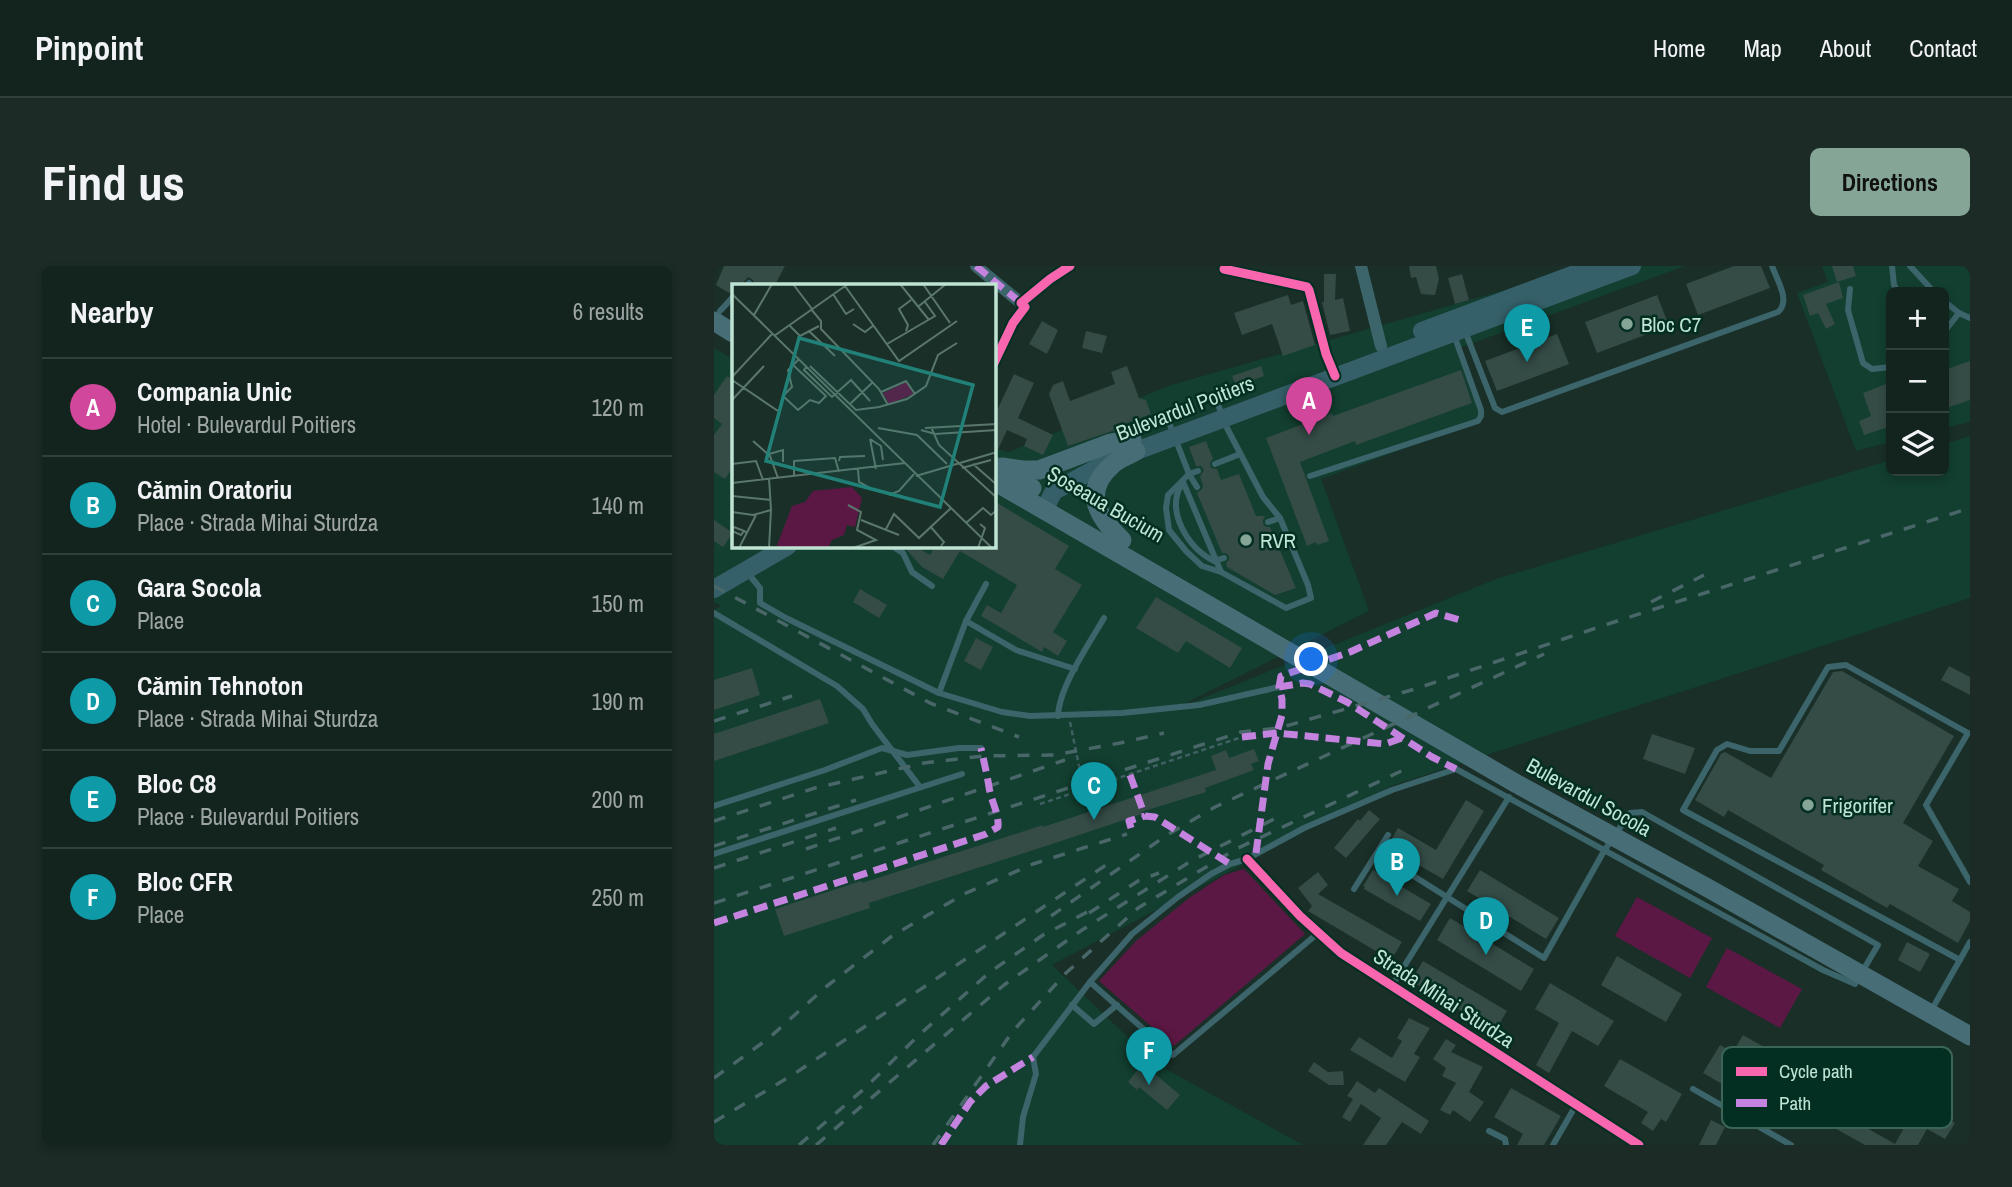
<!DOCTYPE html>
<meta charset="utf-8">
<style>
:root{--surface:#13231d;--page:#1c2b26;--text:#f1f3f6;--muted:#9da4a4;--line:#32403b;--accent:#85a597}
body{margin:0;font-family:"Archivo Narrow",sans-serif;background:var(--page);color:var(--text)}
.controls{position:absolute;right:21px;top:21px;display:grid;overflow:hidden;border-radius:10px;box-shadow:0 4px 10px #0003}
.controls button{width:63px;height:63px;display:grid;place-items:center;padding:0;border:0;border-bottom:2px solid var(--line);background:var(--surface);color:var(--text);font:35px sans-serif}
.you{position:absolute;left:598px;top:394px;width:24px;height:24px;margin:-18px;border:5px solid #fff;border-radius:50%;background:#1a73e8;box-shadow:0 0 0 10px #1a73e833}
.badge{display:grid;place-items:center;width:46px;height:46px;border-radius:50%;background:var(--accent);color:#fff;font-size:23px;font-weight:700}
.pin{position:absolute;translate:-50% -58px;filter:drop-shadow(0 2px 4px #0008)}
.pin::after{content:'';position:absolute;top:37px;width:24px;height:21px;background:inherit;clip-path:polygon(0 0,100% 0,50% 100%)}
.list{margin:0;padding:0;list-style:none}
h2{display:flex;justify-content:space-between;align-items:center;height:91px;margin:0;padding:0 28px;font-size:30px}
h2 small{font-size:23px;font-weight:400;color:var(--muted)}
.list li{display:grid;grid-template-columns:46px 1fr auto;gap:21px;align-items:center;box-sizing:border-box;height:98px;padding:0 28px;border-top:2px solid var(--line)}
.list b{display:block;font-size:26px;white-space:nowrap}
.list p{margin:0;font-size:23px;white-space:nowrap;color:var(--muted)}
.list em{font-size:23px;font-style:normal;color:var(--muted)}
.icon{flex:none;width:38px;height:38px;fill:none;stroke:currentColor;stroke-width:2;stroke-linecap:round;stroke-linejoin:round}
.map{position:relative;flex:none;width:1256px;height:879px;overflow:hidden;border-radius:10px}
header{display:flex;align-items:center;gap:42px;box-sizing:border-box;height:98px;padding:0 35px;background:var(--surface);border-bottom:2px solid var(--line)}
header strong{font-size:33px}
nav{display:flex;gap:38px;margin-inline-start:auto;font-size:24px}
.intro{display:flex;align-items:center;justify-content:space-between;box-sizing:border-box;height:168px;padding:0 42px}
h1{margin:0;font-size:49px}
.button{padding:18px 32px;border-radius:10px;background:var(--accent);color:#111;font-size:24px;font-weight:700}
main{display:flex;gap:42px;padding:0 42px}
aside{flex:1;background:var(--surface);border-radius:10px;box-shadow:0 4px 10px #0003}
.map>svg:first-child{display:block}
</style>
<header>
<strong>Pinpoint</strong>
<nav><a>Home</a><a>Map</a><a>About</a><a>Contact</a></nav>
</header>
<div class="intro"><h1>Find us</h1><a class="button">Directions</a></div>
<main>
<aside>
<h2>Nearby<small>6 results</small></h2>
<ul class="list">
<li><span class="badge" style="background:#d1479c">A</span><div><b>Compania Unic</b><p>Hotel · Bulevardul Poitiers</p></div><em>120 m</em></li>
<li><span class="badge" style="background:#0f9aa8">B</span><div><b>Cămin Oratoriu</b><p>Place · Strada Mihai Sturdza</p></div><em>140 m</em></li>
<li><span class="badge" style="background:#0f9aa8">C</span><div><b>Gara Socola</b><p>Place</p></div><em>150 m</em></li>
<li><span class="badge" style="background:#0f9aa8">D</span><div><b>Cămin Tehnoton</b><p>Place · Strada Mihai Sturdza</p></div><em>190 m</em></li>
<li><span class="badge" style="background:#0f9aa8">E</span><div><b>Bloc C8</b><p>Place · Bulevardul Poitiers</p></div><em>200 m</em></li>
<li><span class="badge" style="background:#0f9aa8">F</span><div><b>Bloc CFR</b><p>Place</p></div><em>250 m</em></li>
</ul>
</aside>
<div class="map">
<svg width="1256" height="879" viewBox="0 0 1256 879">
<rect width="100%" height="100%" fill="#192f27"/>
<g fill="#123f30">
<polygon points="875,0 971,0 742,83 768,154 607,213 655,345 452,447 782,313 1177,194 1177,205 1230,205 1230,178 1256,170 1256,332 677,520 338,699 441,797 589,879 0,879 0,344 7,340 0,336 0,82 19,93 19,280 280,280 280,182 295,186 454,120"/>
<polygon points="1108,0 1256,0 1256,156 1230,162 1230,26 1177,26 1177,176 1142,185 1083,27 1114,16"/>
</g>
<g fill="#5c1844">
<polygon points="530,603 591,668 460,780 385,715 422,675 475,632 510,609"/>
<polygon points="923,631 998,672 976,712 901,670"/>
<polygon points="1013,682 1088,723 1066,762 992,721"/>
</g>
<g fill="#344b46">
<polygon points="10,0 71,0 61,19 40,19 39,14 34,11 28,18 24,16 22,19 19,19 19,24 15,27 2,19"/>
<polygon points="695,0 722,0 725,13 721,29 707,28 702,11 697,12"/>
<polygon points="1020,0 1047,0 1056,22 984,49 972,18"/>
<polygon points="1118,0 1139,0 1142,10 1123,16"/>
<polygon points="610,8 622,8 621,34 629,32 636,65 616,69 608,36 610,36"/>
<polygon points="748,8 755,34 741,38 734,12"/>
<polygon points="1125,16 1129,32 1112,38 1121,58 1112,63 1104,47 1096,50 1089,29"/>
<polygon points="574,29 577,39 589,35 601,79 569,90 558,58 528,69 520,47"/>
<polygon points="943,29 955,60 883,87 871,56"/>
<polygon points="328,55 344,64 333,88 315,78"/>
<polygon points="372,65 393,70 388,87 368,82"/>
<polygon points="843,68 855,98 783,125 771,95"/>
<polygon points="1256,95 1256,134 1230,143 1230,104"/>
<polygon points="413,100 425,132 432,134 437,148 401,162 401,164 354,180 335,128 339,119 349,115 356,135 401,118 397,106"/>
<polygon points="547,100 550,110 522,120 518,110"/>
<polygon points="747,104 758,137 642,179 641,175 586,196 615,275 603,279 602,276 593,280 552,172 618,147 619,150"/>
<polygon points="300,108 320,117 304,152 339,169 329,189 310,180 313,173 293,164 282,188 280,188 280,151"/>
<polygon points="13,110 19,114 19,201 11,213 0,206 0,169 8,158 0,152 0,129"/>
<polygon points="1177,116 1177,160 1150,169 1145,155 1157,150 1149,127"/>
<polygon points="492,175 499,193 496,197 497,202 503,203 507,214 525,208 542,250 551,250 549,254 549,258 552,261 556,261 582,322 561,329 513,301 512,297 515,294 515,290 512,287 508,287 483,227 488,223 489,220 486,210 490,204 487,200 482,200 475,181"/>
<polygon points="280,235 355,280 341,303 368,319 339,366 353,375 344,390 330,381 328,386 267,350 273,339 287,347 303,319 246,285 229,313 208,301 189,280 201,280 216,289 221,280 280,280"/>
<polygon points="0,254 19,267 9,281 0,275"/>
<polygon points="146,323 173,339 165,352 139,336"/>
<polygon points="442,331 528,382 516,402 472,375 464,387 422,362"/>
<polygon points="262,372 279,381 267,404 250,395"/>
<polygon points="1235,400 1256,411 1256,429 1227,414"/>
<polygon points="38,402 46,429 0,444 0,414"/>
<polygon points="1128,405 1240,470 1189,557 1219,575 1204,600 1245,623 1238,635 1256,646 1256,655 1244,677 1176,638 1173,642 1107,604 1110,599 1014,544 1010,551 981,534 1007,488 1011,486 1057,512 1119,406"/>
<polygon points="106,433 115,457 0,495 0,468"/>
<polygon points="938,468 981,482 971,508 929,493"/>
<polygon points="540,483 545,495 537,498 540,504 491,522 492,526 427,546 428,548 335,579 155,637 156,642 70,670 61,643 147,615 148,617 329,559 329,561 502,504 497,490 512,484 515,492"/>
<polygon points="752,534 770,545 729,613 673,581 684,562 722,584"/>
<polygon points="655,544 666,553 632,592 620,582 644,553 646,555"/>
<polygon points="659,604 717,638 706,655 650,623 651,621 649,620"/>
<polygon points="766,604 845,652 832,673 753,625"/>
<polygon points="604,606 614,619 604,628 688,676 677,694 594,645 598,640 584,622"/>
<polygon points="736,652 820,703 807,725 723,674"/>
<polygon points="1193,676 1216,688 1206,706 1184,694"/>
<polygon points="903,690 968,728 952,756 887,719"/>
<polygon points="709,695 793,745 781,765 697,715"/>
<polygon points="836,717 900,755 884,780 858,765 835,807 822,799 845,757 821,743"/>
<polygon points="695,752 716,762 700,788 706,791 691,816 636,784 645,771 678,792 688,775 683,772"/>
<polygon points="1029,769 1064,789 1066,785 1112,811 1100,832 1181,878 1204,837 1241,857 1231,873 1213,863 1204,879 1151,879 1092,846 1083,861 989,807 1006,779 1019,786"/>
<polygon points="732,773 742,779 737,786 769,801 755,826 770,836 756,856 739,844 736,849 726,844 742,817 728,810 732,802 719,793"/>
<polygon points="906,793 968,828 952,856 947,853 939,865 927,857 934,846 890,820"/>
<polygon points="430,796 443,806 441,808 466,829 453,844 425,821 423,824 414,816"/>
<polygon points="600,796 614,806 629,805 630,819 615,819 594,805"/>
<polygon points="643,815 661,827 665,822 715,855 707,868 688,856 672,879 649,879 667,852 647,838 636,856 628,851 639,833 633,830"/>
<polygon points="797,822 847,850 830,879 803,879 809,868 780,851"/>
<polygon points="997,854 1011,861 1002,879 985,879"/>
</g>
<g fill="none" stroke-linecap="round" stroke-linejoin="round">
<g stroke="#416062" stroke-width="2.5" stroke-dasharray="5 3.5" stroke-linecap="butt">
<polyline points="356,456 365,500 378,537"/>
<polyline points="326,538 528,471"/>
</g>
<g stroke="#3c646b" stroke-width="6">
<polyline points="1178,0 1180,19 1184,26"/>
<polyline points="1196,0 1220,26"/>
<polyline points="33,19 35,17"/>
<polyline points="1136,23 1134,44 1149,97 1158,103 1177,101"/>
<polyline points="1230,35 1245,47 1256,52"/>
<polyline points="6,45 19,31"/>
<path d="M751 65 781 142 788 146 1064 46C1077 35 1063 14 1058 0"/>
<polyline points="1230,66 1245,47"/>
<polyline points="456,159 475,208 483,221"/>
<polyline points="501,198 526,188"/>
<polyline points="484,205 475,208 454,229 452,242 455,264 472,285 488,300 507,306"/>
<polyline points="596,210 764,155 767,150 767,144 740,69"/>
<polyline points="469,216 507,306 572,342 597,332 594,319 566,252 549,231 513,162 505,141"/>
<path d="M467 219C452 246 474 282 500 295L510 292"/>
<polyline points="554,256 566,252"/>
<polyline points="178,280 189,287 198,306 218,320"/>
<polyline points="32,305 46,322 46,337 72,352 225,427 288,446 316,450 408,447 485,439 565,421"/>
<polyline points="0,347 123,420 149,443 158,458 206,521"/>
<polyline points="252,355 302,384 361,403"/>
<polyline points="225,427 252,355 272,318"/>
<path d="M344 450C345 421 375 378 390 352"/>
<polyline points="0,540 111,504 168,482 193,489 245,482 267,482"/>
<polyline points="0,588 248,508"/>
<polyline points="640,623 674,569"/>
<polyline points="1246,694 969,544 1003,484 1013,478 1036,485 1065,485 1114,401 1132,399 1254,467 1212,539 1256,616"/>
<polyline points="376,716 459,789 603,668"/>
<polyline points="678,720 795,531"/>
<polyline points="358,739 380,758 403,739"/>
<polyline points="1217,745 1256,676"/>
<polyline points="979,823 1077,879"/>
<polyline points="775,865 791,873 792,879"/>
<polyline points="306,879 309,851 322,808 319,791 376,716 418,668 464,631 497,608 516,598 533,593 590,562 678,524 742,503 1109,704 1141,718 1164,679 928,546 916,547 890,585 830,692 663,587"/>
<polyline points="839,879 862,839"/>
</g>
<g stroke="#3c646b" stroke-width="12">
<polyline points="262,0 307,37"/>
<polyline points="647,0 667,80"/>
<polyline points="510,3 593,21 595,24 612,88 621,110"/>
<polyline points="280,97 299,57 311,41 307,37 336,13 356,0"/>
<polyline points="533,593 586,650 627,687 925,879"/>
</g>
<g stroke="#35606a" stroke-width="18">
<polyline points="708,65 882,0"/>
<polyline points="330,244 340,225 398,194 918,0"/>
<polyline points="0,323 74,280"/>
</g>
<g stroke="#476d77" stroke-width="19">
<polyline points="0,55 19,67"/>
<polyline points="280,200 318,222"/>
<polyline points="288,201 309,204 325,204 397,177 418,173"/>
<polyline points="280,215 803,518 992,621 1256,770"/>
<path d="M408 274C385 252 367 226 398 199 404 193 414 190 422 185"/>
</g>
<g stroke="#496668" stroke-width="3.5" stroke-dasharray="12 12" stroke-linecap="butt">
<polyline points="0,320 216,437 305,471"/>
<polyline points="937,336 990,309"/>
<polyline points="0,455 78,430"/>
<polyline points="0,555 101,522 210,497 269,490 340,489 406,477 450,467"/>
<polyline points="0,580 142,534"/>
<polyline points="92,583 351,494"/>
<polyline points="0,602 122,562"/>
<polyline points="0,637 527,466 565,462 701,423 894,358 1256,242"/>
<polyline points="375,647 424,615 445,607"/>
<polyline points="337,650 453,569 501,541 830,388"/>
<polyline points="0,812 55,772 113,720 178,670 250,628 319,598 413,568"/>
<polyline points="0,856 80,808 401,593"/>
<polyline points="85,879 151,822 205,769 276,706 329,669 381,642"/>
<polyline points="102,879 290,719 368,664 477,595 568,549"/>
<polyline points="219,879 299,765 352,707 424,642 522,583 698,500"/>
</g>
<g stroke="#c483df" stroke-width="7" stroke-dasharray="14 7" stroke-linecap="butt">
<polyline points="262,0 307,37"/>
<polyline points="565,421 589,417 596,418 633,436 718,491 742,503"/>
<polyline points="528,471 563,467 671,478 688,472"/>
<polyline points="416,509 431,550 441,551 516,598"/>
<polyline points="417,562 415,555 431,550"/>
<polyline points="542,587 554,498 568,449 568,433 565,421 567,410 636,386 722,347 746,354"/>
<path d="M0 657 272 568 284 561C285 547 277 535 275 521 273 508 270 496 267 482"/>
<polyline points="227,879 256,836 272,820 319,791"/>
</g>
<g stroke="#022f21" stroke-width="13">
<g id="cycleway">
<polyline points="510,3 593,21 595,24 612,88 621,110"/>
<polyline points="280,97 299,57 311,41 307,37 336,13 356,0"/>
<polyline points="533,593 586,650 627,687 925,879"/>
</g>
</g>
<use href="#cycleway" stroke="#f766af" stroke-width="9"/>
</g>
<g fill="#85a597" stroke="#022f21" stroke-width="2.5">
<circle cx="913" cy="58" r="7"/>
<circle cx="532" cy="274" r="7"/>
<circle cx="1094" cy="539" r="7"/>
</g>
<g text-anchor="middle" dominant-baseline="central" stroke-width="5" stroke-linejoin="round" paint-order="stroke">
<g font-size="21" fill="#bfe4d4" stroke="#022f21" text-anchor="start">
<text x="927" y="58">Bloc C7</text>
<text x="546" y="274">RVR</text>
<text x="1108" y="539">Frigorifer</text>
</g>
<g font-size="21" fill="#bfe4d4" stroke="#022f21">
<text transform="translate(471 142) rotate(-21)">Bulevardul Poitiers</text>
<text transform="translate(392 238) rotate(30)">Șoseaua Bucium</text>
<text transform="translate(875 531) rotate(29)">Bulevardul Socola</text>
<text transform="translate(730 732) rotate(33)">Strada Mihai Sturdza</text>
</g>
</g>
<g transform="translate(18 18)">
<rect width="264" height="264" fill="#192f27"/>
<path d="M174 98 182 110 157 120 151 109ZM120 203 130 214 123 243 115 241 112 251 100 256 96 264H44L60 222 73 218 81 207Z" fill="#5c1844"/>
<path fill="none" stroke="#5b776c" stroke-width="2" d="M61 0 80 25M168 0 197 36M191 0 218 39M113 2 167 77 225 37M0 10 260 264M101 10 114 30 122 25M187 22 214 0M79 25 89 37V45L147 105 156 121M22 31 40 0M121 40 133 48 142 41M58 42 68 52 87 42M77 47 103 72M174 47 176 41 167 25 179 16M42 52 116 0M155 60 203 32 193 18M61 81 94 112 87 119 78 116 66 126 51 112 60 103 56 86 67 75M78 82 124 126 147 123 175 115 194 102 206 71 225 59M74 83 72 86 100 113 119 96 138 117M0 93 40 50M0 96 46 127M149 108 174 97 183 110M0 116 32 82M118 120 141 98M199 143 207 161 265 214M146 144 185 151 215 180M193 144 265 140M189 146 203 150 265 146M138 155 144 185M138 155 149 162 151 176M21 157 38 172 46 194M37 170 51 166V178M107 177 108 173 133 172M0 180 24 177 31 196M241 180 265 201M230 184 259 176M126 185 127 198 138 204M62 191V177L103 174 107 188M184 192 265 168M0 199 173 179M157 211 167 207 182 190M0 212 39 216M116 221 129 228 125 246 144 256 121 264M0 228 21 231 39 226 37 194M129 236 167 251M234 239 251 224 259 231 265 226M198 242 212 258 209 262M154 245 162 230 187 254 219 224M12 247 9 251 0 247 2 243 12 247 15 249M7 264 24 231M37 264 39 226M246 264 253 244 248 240"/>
<path fill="#218178" fill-opacity="0.15" stroke="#218178" stroke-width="3.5" d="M67 54 241 101 208 223 34 177Z"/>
<rect width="264" height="264" fill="none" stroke="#bfe4d4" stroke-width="3.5"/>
</g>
<rect x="1008" y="781" width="230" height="81" rx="10" fill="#022f21" stroke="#3b6557" stroke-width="2"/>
<rect x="1022" y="801" width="31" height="9" fill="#f766af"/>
<rect x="1022" y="833" width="31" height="8" fill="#c483df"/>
<g font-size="19" fill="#bfe4d4">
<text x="1065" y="812">Cycle path</text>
<text x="1065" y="844">Path</text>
</g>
</svg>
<div class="controls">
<button>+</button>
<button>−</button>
<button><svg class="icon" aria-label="layers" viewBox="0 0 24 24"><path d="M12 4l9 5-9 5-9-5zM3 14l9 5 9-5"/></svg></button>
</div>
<div class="you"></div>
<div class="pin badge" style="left:595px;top:169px;background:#d1479c">A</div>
<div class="pin badge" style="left:683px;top:630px;background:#0f9aa8">B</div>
<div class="pin badge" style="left:380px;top:554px;background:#0f9aa8">C</div>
<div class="pin badge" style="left:772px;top:689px;background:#0f9aa8">D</div>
<div class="pin badge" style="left:813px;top:96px;background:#0f9aa8">E</div>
<div class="pin badge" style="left:435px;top:819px;background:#0f9aa8">F</div>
</div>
</main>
